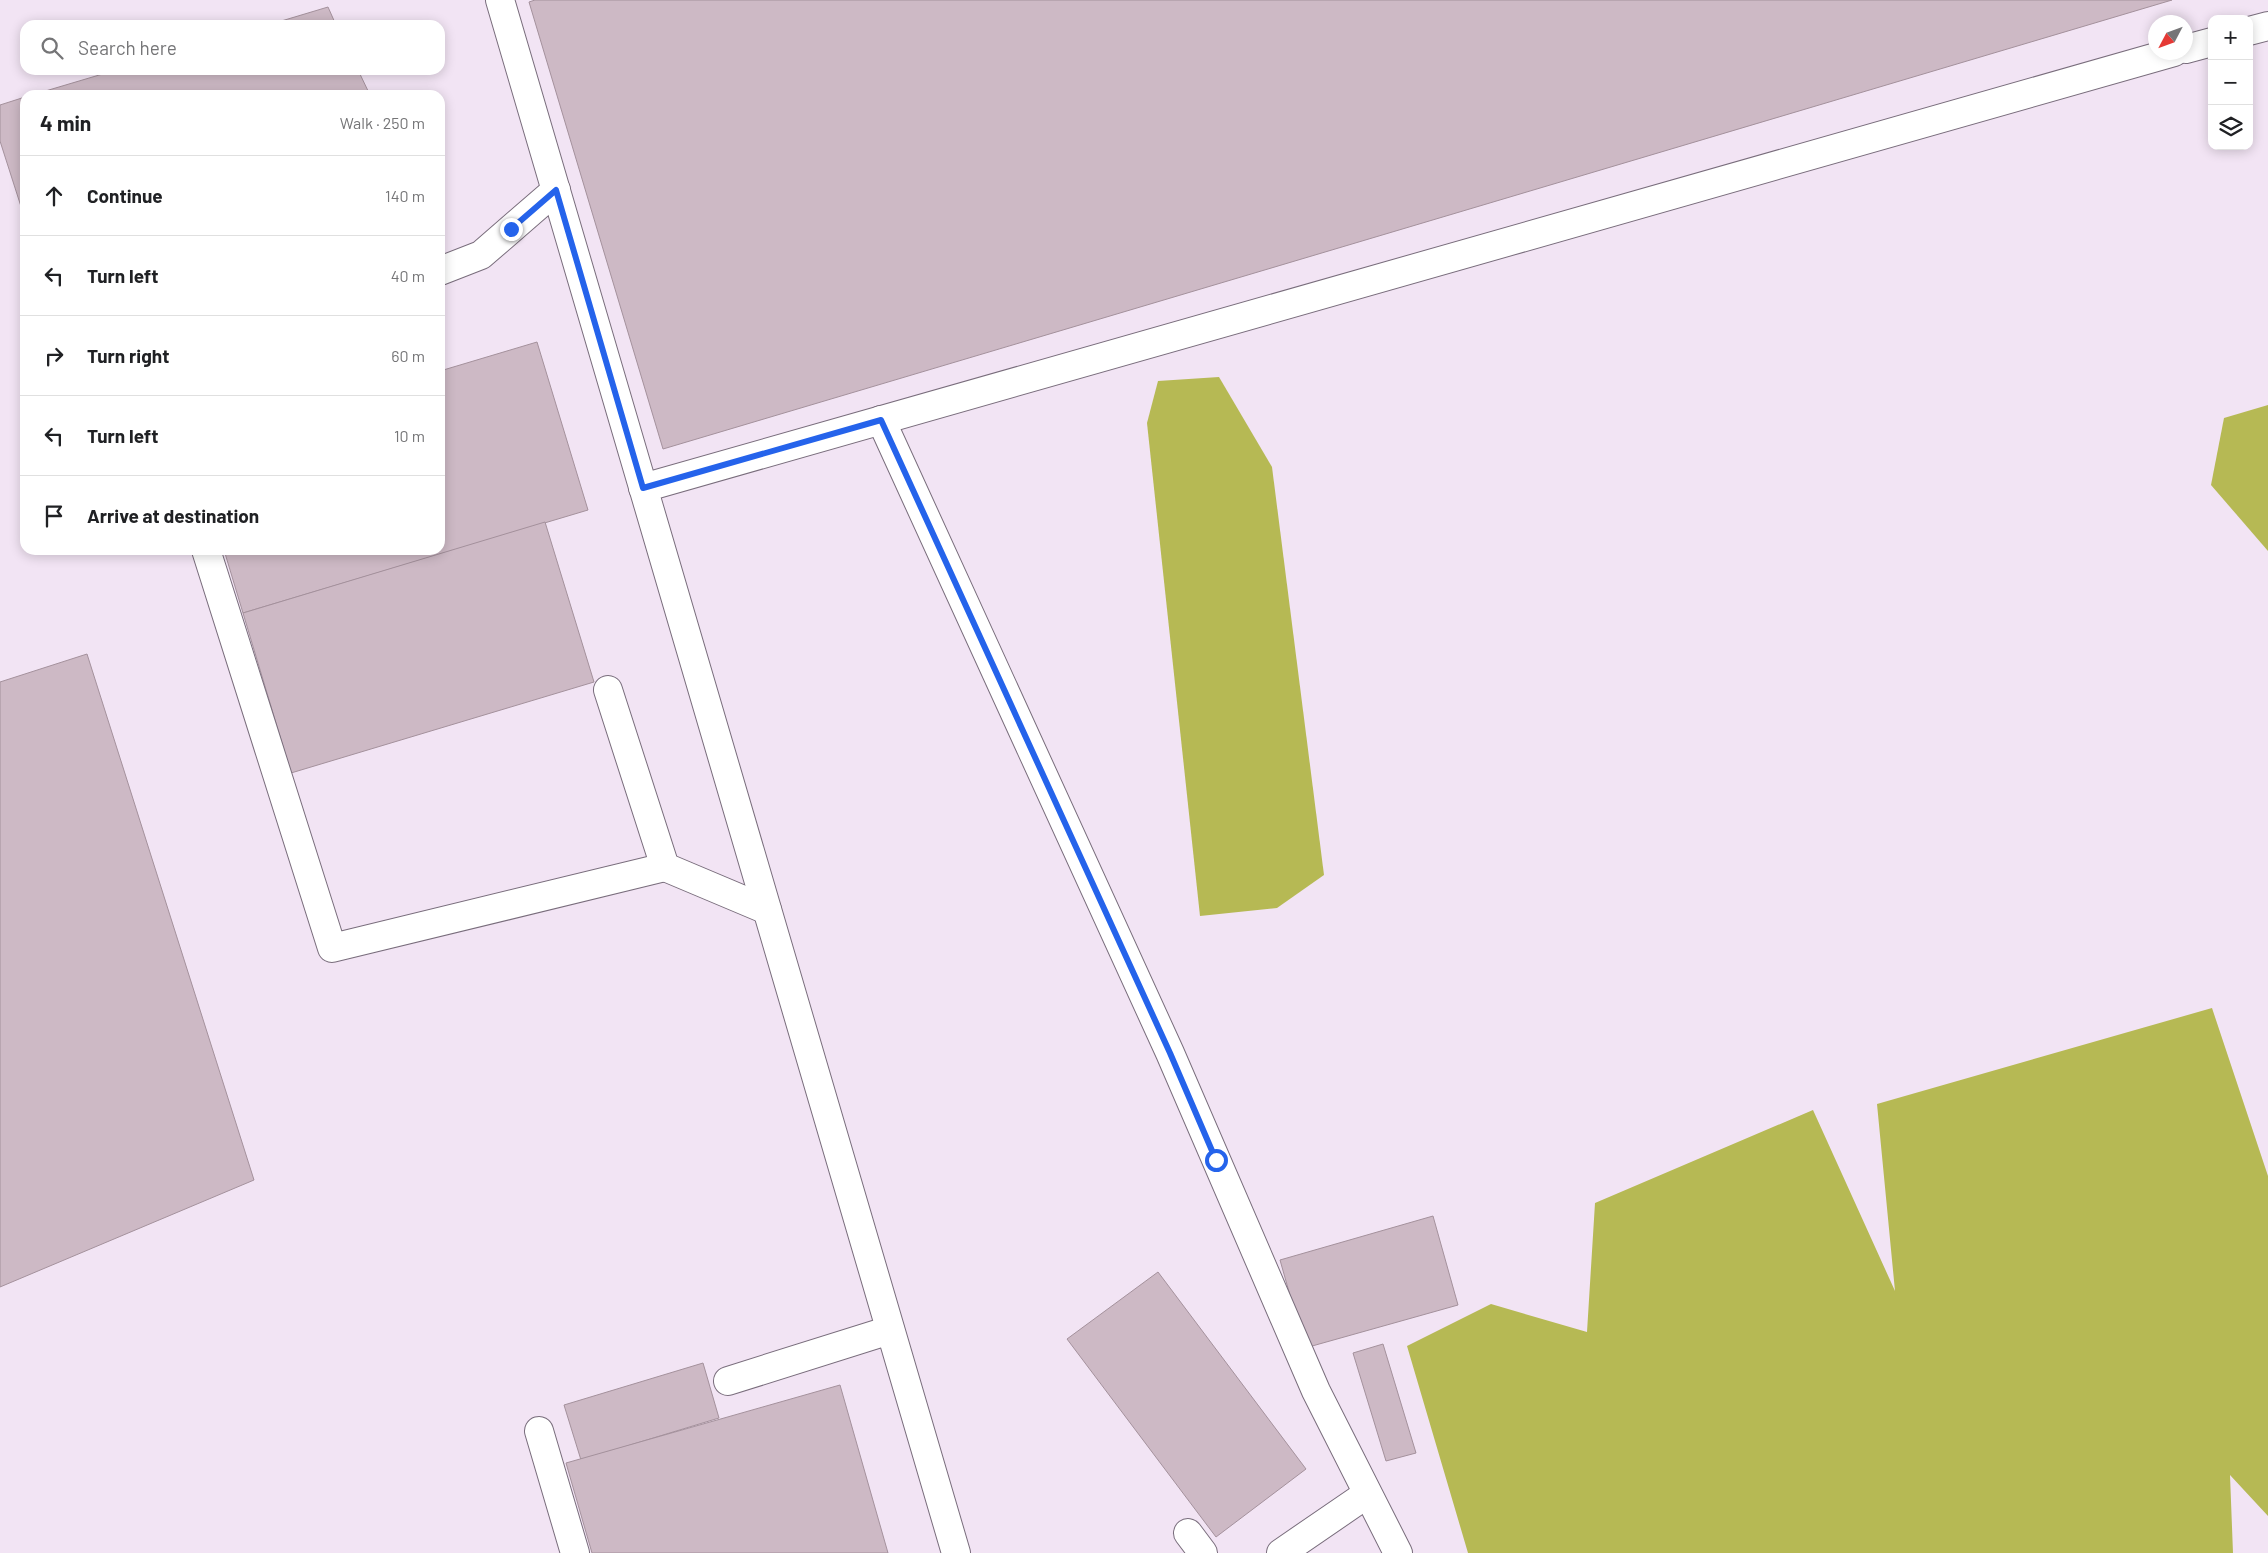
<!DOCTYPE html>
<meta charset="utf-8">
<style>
:root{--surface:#fff;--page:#f6f6f6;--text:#202124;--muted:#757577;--line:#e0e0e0}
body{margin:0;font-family:Barlow,sans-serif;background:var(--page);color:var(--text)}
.controls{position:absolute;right:15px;top:15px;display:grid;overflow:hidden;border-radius:10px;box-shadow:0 2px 12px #0003}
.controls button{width:45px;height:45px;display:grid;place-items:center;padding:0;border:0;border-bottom:1px solid var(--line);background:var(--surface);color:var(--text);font:25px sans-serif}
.compass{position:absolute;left:2148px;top:15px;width:45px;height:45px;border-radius:50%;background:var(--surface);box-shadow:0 2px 12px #0003;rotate:229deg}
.stop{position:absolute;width:15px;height:15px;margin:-11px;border:4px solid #2563eb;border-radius:50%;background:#fff}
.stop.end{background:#2563eb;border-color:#fff;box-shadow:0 1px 5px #0008}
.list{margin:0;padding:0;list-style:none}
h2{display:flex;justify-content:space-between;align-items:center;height:65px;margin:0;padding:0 20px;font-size:21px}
h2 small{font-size:16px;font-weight:400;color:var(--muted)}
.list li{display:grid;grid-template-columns:32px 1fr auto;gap:15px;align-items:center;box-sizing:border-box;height:80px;padding:0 20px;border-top:1px solid var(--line)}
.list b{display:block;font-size:19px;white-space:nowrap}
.list em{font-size:16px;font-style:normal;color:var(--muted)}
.icon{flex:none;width:28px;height:28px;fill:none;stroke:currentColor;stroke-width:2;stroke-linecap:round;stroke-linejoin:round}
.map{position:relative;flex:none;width:2268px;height:1553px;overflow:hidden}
.search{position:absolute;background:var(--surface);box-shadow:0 2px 12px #0003;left:20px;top:20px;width:425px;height:55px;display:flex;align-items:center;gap:12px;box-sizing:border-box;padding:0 18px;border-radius:15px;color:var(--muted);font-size:19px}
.panel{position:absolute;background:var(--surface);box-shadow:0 2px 12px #0003;left:20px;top:90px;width:425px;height:465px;border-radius:15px}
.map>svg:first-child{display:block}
</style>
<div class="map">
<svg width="2268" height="1553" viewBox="0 0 2268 1553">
<rect width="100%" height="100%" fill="#f2e4f4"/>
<g fill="#b6b954">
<polygon points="1219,377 1272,467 1324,875 1277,908 1200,916 1147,423 1158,381"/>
<polygon points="2268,405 2268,551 2211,485 2224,418"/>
<polygon points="2212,1008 2268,1176 2268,1516 2230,1475 2233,1553 1468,1553 1407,1346 1491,1304 1587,1332 1595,1203 1813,1110 1895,1291 1877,1104"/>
</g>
<g fill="#cdb9c5" stroke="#a4919c">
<polygon points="535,0 2172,0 663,449 529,2"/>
<polygon points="328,7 336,25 268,25"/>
<polygon points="116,70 358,70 370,95 32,95"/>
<polygon points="25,97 25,219 0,141 0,105"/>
<polygon points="537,342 588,510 243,613 224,550 440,550 440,371"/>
<polygon points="545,522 594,682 291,773 243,613"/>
<polygon points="87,654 254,1180 0,1287 0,682"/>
<polygon points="1433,1216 1458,1305 1305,1348 1280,1260"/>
<polygon points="1158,1272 1306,1469 1216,1537 1067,1339"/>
<polygon points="1383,1344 1416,1453 1386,1461 1353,1353"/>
<polygon points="703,1363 719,1418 581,1460 564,1405"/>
<polygon points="840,1385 888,1553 592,1553 566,1463"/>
</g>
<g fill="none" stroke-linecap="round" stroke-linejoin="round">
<g stroke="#796d7c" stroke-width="30">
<g id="minor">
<polyline points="500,0 956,1553"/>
<polyline points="2249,31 2268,26"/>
<polyline points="2186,49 2212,42"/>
<polyline points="440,271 481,255 556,190"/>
<polyline points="881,420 1170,1053 1316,1391 1398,1553"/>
<polyline points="643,488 2174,52"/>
<polyline points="206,550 332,948 665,867"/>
<polyline points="608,690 665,867 767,910"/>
<polyline points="728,1381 890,1330"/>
<polyline points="539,1431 575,1553"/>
<polyline points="1188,1533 1203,1553"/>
<polyline points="1281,1553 1367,1494"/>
</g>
</g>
<use href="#minor" stroke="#fff" stroke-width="28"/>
</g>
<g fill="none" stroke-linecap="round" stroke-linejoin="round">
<polyline stroke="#2563eb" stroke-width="6" points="511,229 556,190 643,488 881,420 1170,1053 1216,1160"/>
</g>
</svg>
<div class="controls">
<button>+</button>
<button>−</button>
<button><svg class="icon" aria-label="layers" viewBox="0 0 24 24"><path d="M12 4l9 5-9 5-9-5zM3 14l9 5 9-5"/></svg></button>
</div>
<svg class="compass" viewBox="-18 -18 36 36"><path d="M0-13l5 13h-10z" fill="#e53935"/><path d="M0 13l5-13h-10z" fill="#757577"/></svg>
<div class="stop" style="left:1216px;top:1160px"></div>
<div class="stop end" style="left:511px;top:229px"></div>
<div class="search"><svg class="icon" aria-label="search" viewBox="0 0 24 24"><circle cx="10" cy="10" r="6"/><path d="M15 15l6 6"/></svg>Search here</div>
<section class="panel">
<h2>4 min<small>Walk · 250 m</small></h2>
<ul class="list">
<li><svg class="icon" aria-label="ahead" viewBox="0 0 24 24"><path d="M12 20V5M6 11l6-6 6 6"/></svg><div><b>Continue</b></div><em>140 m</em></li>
<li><svg class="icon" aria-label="left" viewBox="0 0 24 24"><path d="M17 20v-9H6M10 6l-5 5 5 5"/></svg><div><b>Turn left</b></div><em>40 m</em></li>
<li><svg class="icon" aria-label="right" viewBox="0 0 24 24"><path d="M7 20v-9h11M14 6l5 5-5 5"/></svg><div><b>Turn right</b></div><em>60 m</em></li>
<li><svg class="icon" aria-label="left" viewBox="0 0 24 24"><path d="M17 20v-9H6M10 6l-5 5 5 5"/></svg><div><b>Turn left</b></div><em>10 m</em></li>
<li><svg class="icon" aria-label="arrive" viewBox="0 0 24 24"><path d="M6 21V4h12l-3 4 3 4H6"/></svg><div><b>Arrive at destination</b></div></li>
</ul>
</section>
</div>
